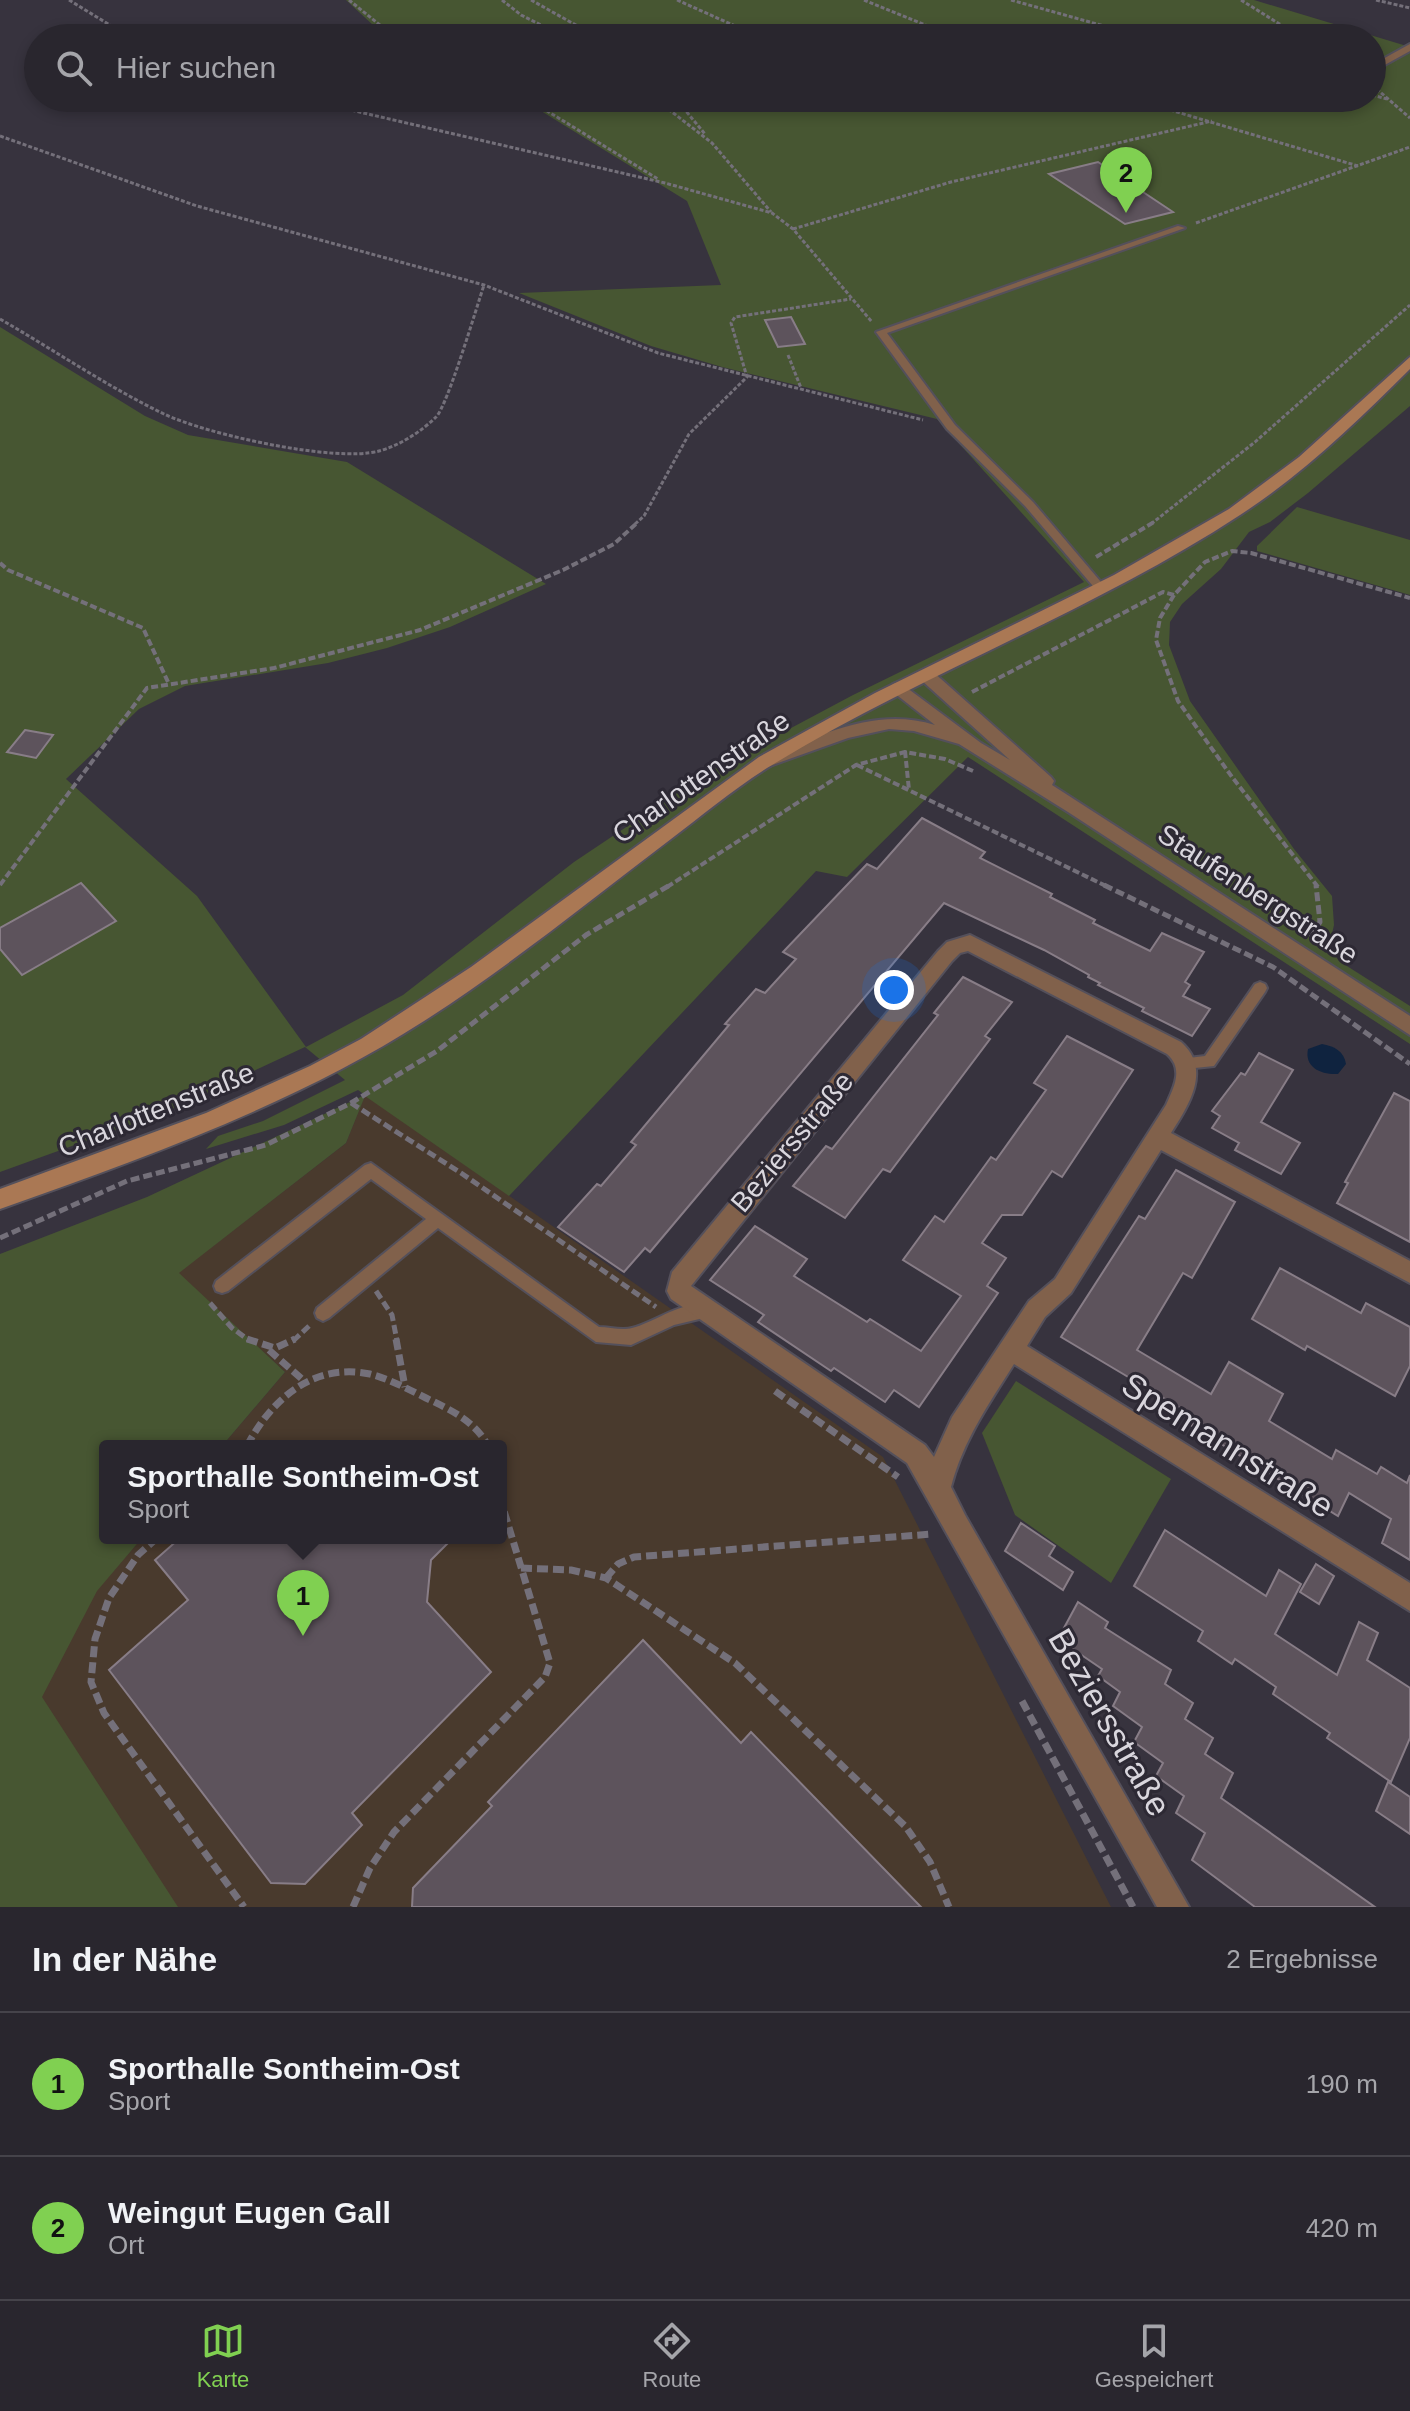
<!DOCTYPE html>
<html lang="de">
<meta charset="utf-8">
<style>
:root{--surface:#29262e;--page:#312e36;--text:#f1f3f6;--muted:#a5a5aa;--line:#45434a;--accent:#80d051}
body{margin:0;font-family:Helvetica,sans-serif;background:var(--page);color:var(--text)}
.you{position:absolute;left:894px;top:990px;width:28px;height:28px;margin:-20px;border:6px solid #fff;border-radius:50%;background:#1a73e8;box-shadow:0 0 0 12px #1a73e833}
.badge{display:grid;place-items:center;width:52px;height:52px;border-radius:50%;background:var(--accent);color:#111;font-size:26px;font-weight:700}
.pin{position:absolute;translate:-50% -66px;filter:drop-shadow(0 2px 4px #0008)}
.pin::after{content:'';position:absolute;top:42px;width:28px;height:24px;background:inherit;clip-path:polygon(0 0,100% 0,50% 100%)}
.popup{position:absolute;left:99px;top:1440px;width:408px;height:104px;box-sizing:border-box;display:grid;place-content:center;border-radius:8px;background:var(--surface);filter:drop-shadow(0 2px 6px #0005);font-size:26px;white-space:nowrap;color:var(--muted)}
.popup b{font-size:30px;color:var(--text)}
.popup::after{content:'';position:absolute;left:50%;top:100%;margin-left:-16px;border:16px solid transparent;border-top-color:var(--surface)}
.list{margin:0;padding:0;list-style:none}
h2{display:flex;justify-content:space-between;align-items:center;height:104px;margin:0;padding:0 32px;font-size:34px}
h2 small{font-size:26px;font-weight:400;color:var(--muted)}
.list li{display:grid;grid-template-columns:52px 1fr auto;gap:24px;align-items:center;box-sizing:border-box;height:144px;padding:0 32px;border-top:2px solid var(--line)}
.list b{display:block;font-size:30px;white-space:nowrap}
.list p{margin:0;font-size:26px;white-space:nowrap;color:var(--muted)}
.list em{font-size:26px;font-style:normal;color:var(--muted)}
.icon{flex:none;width:44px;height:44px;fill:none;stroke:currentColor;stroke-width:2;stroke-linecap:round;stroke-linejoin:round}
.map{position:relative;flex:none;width:1410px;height:1907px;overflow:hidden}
.search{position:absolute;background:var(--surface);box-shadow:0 4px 12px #0003;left:24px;right:24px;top:24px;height:88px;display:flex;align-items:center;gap:20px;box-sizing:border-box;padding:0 28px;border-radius:44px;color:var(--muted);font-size:30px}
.sheet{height:392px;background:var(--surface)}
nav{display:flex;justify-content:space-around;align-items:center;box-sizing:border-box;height:112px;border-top:2px solid var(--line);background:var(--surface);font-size:22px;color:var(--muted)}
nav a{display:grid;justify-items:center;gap:4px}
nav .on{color:var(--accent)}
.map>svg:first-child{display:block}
</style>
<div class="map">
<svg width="1410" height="1907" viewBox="0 0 1410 1907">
<rect width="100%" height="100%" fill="#37333e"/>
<polygon fill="#493a2d" points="365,1095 883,1457 1111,1907 0,1907 0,1618 96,1591 142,1538 501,1538 501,1446 222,1446 285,1372 178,1273 346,1143"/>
<g fill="#475632">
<polygon points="346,0 1254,0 1410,47 1410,406 1308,493 1270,522 1249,532 1221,569 1182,604 1170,622 1169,645 1190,701 1294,849 1332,896 1334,925 1329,947 1339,961 1410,1006 1410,1044 968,757 847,877 816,871 509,1196 365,1096 346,1143 179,1273 285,1372 222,1446 105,1446 105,1538 142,1538 97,1591 42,1697 178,1907 0,1907 0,1254 147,1197 365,1095 358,1090 284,1125 206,1149 218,1136 263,1121 345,1080 305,1047 166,1112 0,1172 0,327 145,416 188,435 347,462 546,584 450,627 387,648 328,663 185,686 139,709 66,779 197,896 306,1047 403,995 574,862 707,773 853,695 1084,582 937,419 722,367 651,346 519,293 721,285 687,201 520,98 1372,98 1372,38 387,38"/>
<polygon points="1297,507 1410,540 1410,595 1257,551 1257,546"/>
<polygon points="1016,1381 1171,1479 1111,1583 1015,1515 982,1433"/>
</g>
<path fill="#0f233f" d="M1322 1044C1334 1046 1344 1051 1346 1064L1338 1074C1322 1075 1304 1068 1308 1049Z"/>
<g fill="#5d535c" stroke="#887d87" stroke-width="2">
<polygon points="1098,162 1173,212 1125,224 1049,174"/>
<polygon points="791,317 805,344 778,347 765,320"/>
<polygon points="25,730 53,735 36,758 7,752"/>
<polygon points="922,818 985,852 980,858 1052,894 1050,897 1095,920 1093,923 1150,951 1162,933 1204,952 1185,982 1190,985 1183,996 1210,1009 1192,1036 1142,1011 1144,1008 1098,985 1100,983 1088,977 1089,975 1044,950 944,903 650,1252 645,1248 624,1272 558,1227 597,1184 601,1186 636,1145 631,1142 729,1025 725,1024 756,989 765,993 796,959 783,952 867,864 877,869"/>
<polygon points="81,883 116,921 22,975 0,949 0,928"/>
<polygon points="963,977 1012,1002 985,1036 990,1039 890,1172 883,1169 845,1218 793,1186 826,1146 832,1149 938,1015 934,1013"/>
<polygon points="1067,1036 1133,1070 1062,1177 1052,1171 1022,1215 1002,1215 982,1243 1006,1258 987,1286 998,1293 919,1407 894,1390 885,1402 834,1368 831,1371 758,1322 764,1315 710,1280 755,1226 807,1259 794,1276 867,1322 870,1319 921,1351 961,1296 903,1260 935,1216 944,1222 991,1157 996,1160 1046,1090 1034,1083"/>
<polygon points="1259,1053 1293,1070 1261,1122 1300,1143 1281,1174 1235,1150 1239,1143 1212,1128 1220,1116 1212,1111 1241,1073 1245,1075"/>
<polygon points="1394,1093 1410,1101 1410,1242 1337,1203 1348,1183 1345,1182"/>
<polygon points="1176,1170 1235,1202 1192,1278 1183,1273 1137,1350 1211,1394 1229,1362 1283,1394 1269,1421 1332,1459 1336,1450 1377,1474 1381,1467 1407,1483 1410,1475 1410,1560 1382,1543 1391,1519 1349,1493 1338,1516 1192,1426 1197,1418 1061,1337 1139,1216 1145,1219"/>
<polygon points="1280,1268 1361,1313 1366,1303 1410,1327 1410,1366 1395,1396 1307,1346 1305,1350 1252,1319"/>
<polygon points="1021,1523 1055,1546 1049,1556 1073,1572 1063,1590 1005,1551"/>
<polygon points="1165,1530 1266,1596 1279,1570 1301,1584 1275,1634 1337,1675 1359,1622 1378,1633 1367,1660 1410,1688 1410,1738 1391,1782 1327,1738 1330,1733 1273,1694 1276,1687 1235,1659 1232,1664 1198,1641 1203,1631 1134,1586"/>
<polygon points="180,1538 453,1538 431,1560 427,1602 491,1672 352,1813 362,1825 305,1884 271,1883 109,1670 188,1600 155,1560"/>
<polygon points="1316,1564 1334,1576 1319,1604 1300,1592"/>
<polygon points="1078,1602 1108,1622 1105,1628 1171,1670 1165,1684 1193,1703 1185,1719 1213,1738 1205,1754 1233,1773 1221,1798 1375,1907 1255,1907 1192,1860 1205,1833 1176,1813 1184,1796 1156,1776 1163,1763 1134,1742 1142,1727 1113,1706 1120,1692 1098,1676 1102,1669 1058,1639"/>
<polygon points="643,1640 741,1743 751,1732 921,1907 412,1907 413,1888 492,1806 488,1802"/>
<polygon points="1388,1782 1410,1797 1410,1834 1376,1811"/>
</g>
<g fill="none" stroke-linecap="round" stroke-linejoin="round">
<g stroke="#54505b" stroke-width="4">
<g id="service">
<polygon points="1178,226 1185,228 887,333 955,425 1033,502 1106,588 1108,590 1102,593 1098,592 1025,506 947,429 876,332"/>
<polygon points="1260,982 1265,984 1267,988 1265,992 1214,1066 1185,1069 1180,1067 1178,1063 1180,1059 1205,1056 1255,984"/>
<path d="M371 1163 599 1327C609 1327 622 1331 632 1328 655 1323 686 1297 712 1306L714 1311 712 1316 674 1325 631 1345 596 1342 438 1228 329 1318 323 1321 317 1318 315 1313 317 1308 426 1219 371 1179 228 1291 222 1293 216 1291 214 1286 216 1281 365 1165Z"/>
</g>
</g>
<g stroke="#54505b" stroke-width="4">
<g id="minor">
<polygon points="1410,44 1410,51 1372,72 1372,65"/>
<path d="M970 935 1181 1042C1212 1069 1189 1105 1171 1133L1410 1261V1283L1161 1150 1071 1293 1045 1317 1027 1346 1410 1583V1611L1014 1364C988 1405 963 1441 951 1487L965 1515 1189 1907H1157L907 1463 671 1299 667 1291 672 1272 938 951 947 942ZM968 951 1167 1054C1184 1069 1174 1087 1166 1105L1055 1279 1029 1301 952 1417 934 1457 925 1445 691 1286 952 961 960 953Z"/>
</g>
</g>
<g stroke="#54505b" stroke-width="4">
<path id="tertiary" d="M926 669 932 671 1051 777 1054 781 1052 785 1410 1016V1035L1068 812 959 744 914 731 889 729 848 738 764 768 755 762 758 758C816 739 873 705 935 725L893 692 890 688 893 684 899 682 981 743 1010 760 920 679 917 675Z"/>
</g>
<g stroke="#54505b" stroke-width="4">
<path id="secondary" d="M1410 357V369C1357 422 1303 474 1240 515 1092 612 923 673 772 765 736 787 704 814 671 839 590 900 510 966 424 1021 293 1105 146 1157 0 1209V1189L206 1113 310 1066 361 1039 471 967 759 757 875 693 1114 575 1229 509 1299 457Z"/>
</g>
<g stroke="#74707a" stroke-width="3" stroke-dasharray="4 2" stroke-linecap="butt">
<polyline points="69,0 131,38"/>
<polyline points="349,0 396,38"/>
<polyline points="502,0 521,15 567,38"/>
<polyline points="531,0 599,38"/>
<polyline points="677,0 762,38"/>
<polyline points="864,0 957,38"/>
<polyline points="1011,0 1147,38"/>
<polyline points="1241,0 1302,38"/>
<polyline points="1376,0 1410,8"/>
<polyline points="1372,85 1410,118"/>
<polyline points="1372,95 1387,99"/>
<polyline points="299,98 665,183 772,213 793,229 872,322"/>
<polyline points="526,98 658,179"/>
<polyline points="654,98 712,143 771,212"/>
<polyline points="675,98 705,134"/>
<polyline points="1130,98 1358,166"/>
<polyline points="0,136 197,206 484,285 658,353 923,420"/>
<polyline points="1196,223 1410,147"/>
<polyline points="793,229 951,182 1212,121"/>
<path d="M0 319C54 350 108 387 164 414 206 434 334 463 379 451 399 446 422 431 436 417 447 407 477 306 484 285"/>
<polyline points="788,355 801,388"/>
<polyline points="635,524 644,516 689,434 747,377 731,323 735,317 851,299"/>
<polyline points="1151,524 1255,442 1410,305"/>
</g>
<g stroke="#74707a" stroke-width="4" stroke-dasharray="7 3" stroke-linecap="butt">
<polyline points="1096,557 1154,522"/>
<polyline points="0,563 8,570 143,628 168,682"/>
<polyline points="972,692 1163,592 1174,595"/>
<polyline points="905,751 909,790"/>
<polyline points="857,765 1108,887"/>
<polyline points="0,885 147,688 274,668 420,630 563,570 614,544 638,522"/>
<polyline points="667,887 856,765 905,752 945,759 973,771"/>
<polyline points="1318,887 1232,777 1178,701 1156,640 1160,618 1174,595 1205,562 1232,551 1251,553 1410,598"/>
</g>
<g stroke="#74707a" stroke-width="5" stroke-dasharray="9 4" stroke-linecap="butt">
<polyline points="1104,885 1273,967 1410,1064"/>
<polyline points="1310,937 1320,922 1316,885"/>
<polyline points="351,1103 461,1173 656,1307"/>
<polyline points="0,1238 127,1181 266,1145 351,1103 437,1051 586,935 670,885"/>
<polyline points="376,1291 392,1315 397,1341"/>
<polyline points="210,1303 232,1328 250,1341"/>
<polyline points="293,1341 309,1326"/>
</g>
<g stroke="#74707a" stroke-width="7" stroke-dasharray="11 5" stroke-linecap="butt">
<polyline points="247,1339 275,1348 295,1339"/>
<polyline points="396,1339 405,1387"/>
<polyline points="269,1350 303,1380"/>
<polyline points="775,1391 898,1477"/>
<path d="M247 1446C271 1400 313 1362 370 1374 389 1379 408 1389 426 1398 451 1410 475 1421 488 1446"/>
<polyline points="157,1538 138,1555 109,1598 95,1639 91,1682 104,1713 244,1907"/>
<polyline points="521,1568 571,1570 606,1578 735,1663 906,1827 930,1862 949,1907"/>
<polyline points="606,1578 618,1564 634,1557 932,1534"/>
<polyline points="1022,1701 1133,1907"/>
<polyline points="353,1907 370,1868 394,1832 545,1677 550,1663 501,1501"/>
</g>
<use href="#service" fill="#81614b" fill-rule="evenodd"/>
<use href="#minor" fill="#81614b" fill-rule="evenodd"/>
<use href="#tertiary" fill="#81614b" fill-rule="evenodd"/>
<use href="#secondary" fill="#aa7854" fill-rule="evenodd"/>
</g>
<g text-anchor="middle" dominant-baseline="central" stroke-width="6" stroke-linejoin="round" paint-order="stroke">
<g font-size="28" fill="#d9d6dd" stroke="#2d2934">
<text transform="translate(701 777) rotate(-35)">Charlottenstraße</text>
<text transform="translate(1258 894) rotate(33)">Staufenbergstraße</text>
<text transform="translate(156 1110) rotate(-22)">Charlottenstraße</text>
<text transform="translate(792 1142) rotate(-50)">Beziersstraße</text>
</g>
<g font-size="34" fill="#d9d6dd" stroke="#2d2934">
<text transform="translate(1228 1445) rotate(32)">Spemannstraße</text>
<text transform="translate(1110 1722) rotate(60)">Beziersstraße</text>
</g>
</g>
</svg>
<div class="you"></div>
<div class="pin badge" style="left:303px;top:1636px">1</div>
<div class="popup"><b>Sporthalle Sontheim-Ost</b>Sport</div>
<div class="pin badge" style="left:1126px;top:213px">2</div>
<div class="search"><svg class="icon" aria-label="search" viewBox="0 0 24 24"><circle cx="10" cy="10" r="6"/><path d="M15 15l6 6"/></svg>Hier suchen</div>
</div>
<section class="sheet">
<h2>In der Nähe<small>2 Ergebnisse</small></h2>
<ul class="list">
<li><span class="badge">1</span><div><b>Sporthalle Sontheim-Ost</b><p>Sport</p></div><em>190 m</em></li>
<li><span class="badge">2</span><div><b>Weingut Eugen Gall</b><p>Ort</p></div><em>420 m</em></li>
</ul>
</section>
<nav>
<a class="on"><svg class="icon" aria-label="map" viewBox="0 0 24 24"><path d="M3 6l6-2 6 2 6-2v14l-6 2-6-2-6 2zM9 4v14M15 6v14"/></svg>Karte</a>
<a><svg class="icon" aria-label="directions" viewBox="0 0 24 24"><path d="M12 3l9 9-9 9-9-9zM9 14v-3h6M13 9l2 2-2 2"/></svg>Route</a>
<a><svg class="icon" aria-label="saved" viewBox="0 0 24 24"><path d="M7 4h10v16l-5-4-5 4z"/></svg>Gespeichert</a>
</nav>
